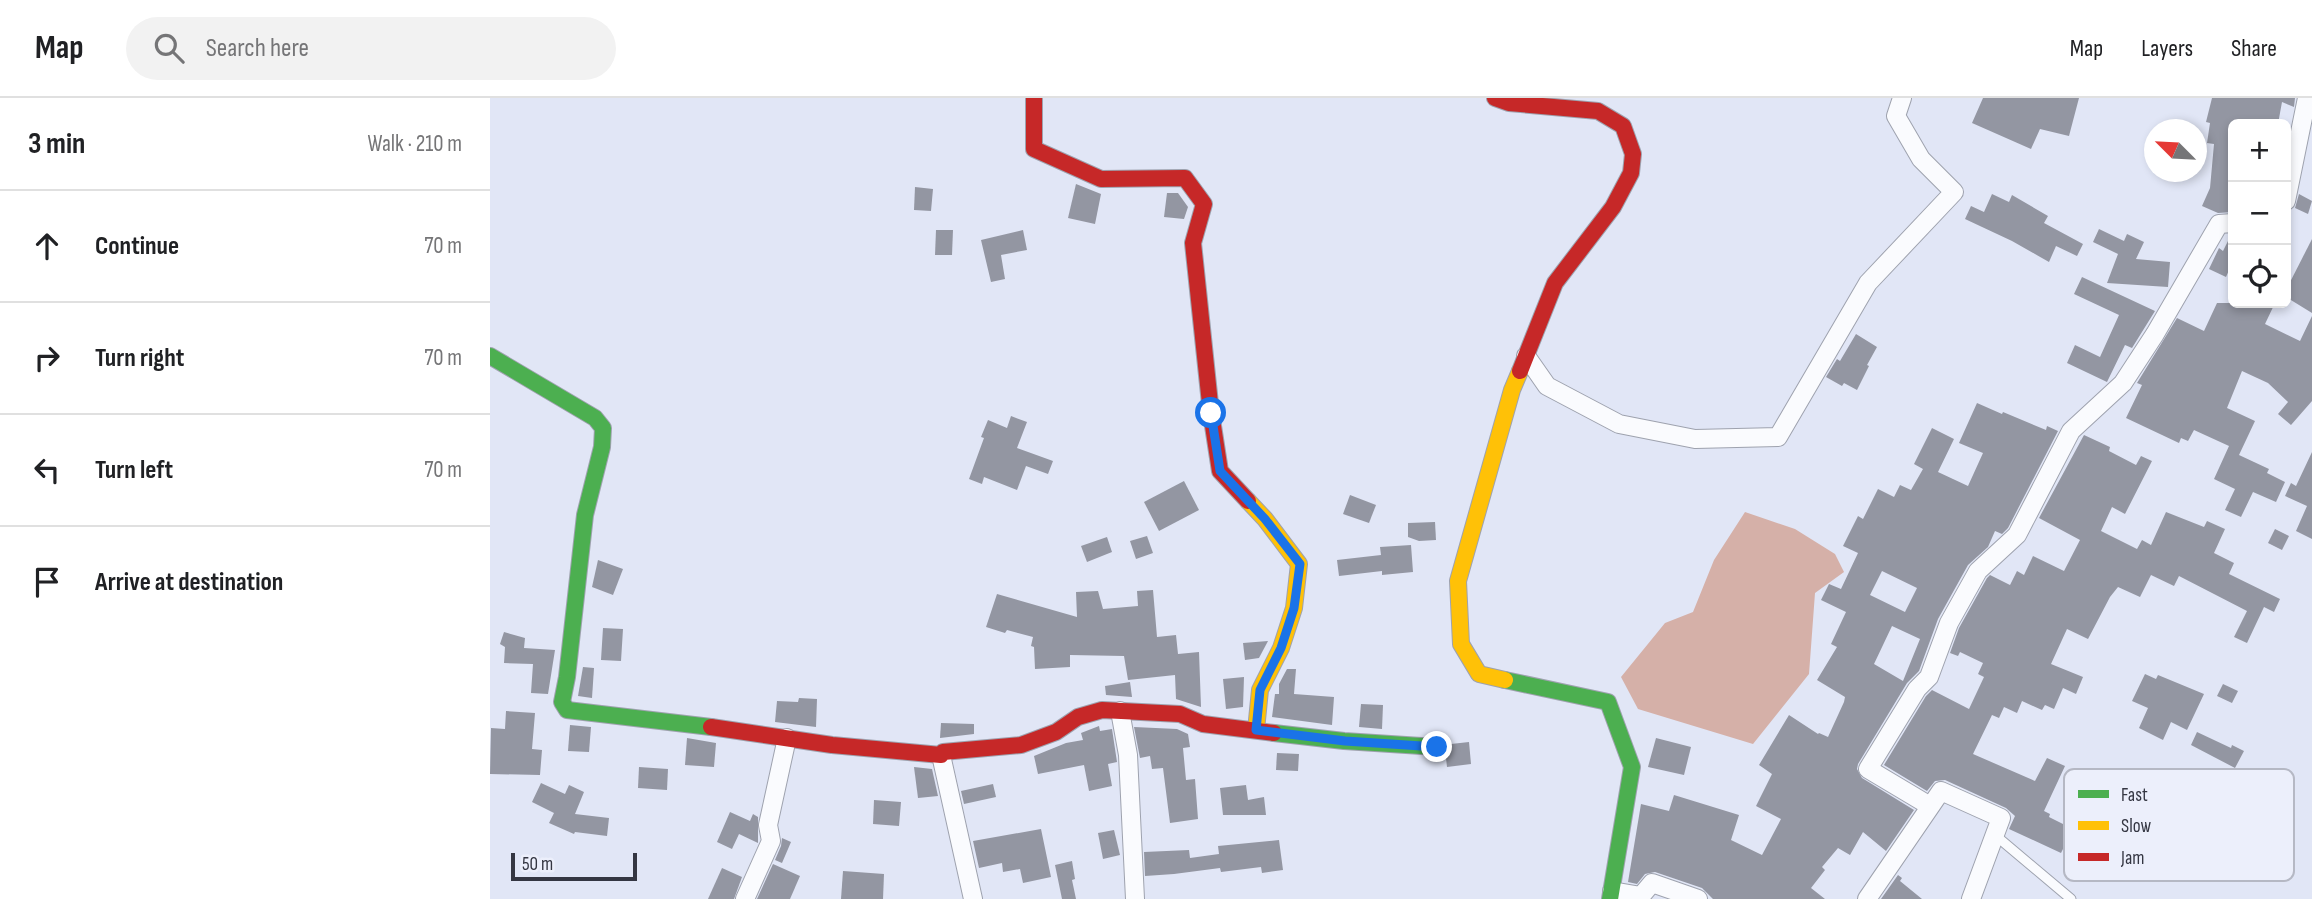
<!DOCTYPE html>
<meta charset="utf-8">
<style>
:root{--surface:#fff;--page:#f2f2f2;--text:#202124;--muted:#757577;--line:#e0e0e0}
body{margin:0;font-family:"Sofia Sans Condensed",sans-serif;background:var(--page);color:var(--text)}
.controls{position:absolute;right:21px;top:21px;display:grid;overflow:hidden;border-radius:10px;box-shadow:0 4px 10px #0003}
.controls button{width:63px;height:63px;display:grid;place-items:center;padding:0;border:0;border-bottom:2px solid var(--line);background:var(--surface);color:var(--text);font:35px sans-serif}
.compass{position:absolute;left:1654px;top:21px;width:63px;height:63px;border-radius:50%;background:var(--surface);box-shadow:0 4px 10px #0003;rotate:294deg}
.scale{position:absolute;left:21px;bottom:18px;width:126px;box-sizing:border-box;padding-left:7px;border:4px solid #343642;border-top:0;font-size:19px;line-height:24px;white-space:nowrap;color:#343642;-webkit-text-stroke:5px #eceffb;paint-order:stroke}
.stop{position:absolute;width:21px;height:21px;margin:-16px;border:5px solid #1a73e8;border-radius:50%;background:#fff}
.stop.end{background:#1a73e8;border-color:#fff;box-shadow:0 2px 7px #0008}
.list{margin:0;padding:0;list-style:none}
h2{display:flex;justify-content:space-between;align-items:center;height:91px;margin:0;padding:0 28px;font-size:30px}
h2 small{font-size:23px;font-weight:400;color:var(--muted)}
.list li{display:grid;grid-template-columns:46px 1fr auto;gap:21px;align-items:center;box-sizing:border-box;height:112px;padding:0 28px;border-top:2px solid var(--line)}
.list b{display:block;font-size:26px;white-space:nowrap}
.list em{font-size:23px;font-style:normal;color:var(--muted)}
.icon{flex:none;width:38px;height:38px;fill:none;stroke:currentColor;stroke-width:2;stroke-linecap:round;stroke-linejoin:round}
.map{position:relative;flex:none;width:1822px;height:801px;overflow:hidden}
header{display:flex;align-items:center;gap:42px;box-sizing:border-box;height:98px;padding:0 35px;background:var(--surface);border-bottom:2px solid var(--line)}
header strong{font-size:33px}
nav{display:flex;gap:38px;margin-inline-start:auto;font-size:24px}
.search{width:490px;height:63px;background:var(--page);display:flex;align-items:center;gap:18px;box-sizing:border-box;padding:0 24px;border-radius:38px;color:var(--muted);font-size:26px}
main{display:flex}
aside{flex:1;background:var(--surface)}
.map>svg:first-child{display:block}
</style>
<header>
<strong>Map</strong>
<div class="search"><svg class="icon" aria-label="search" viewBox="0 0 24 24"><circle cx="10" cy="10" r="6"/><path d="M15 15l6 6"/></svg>Search here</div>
<nav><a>Map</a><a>Layers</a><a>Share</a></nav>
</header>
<main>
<aside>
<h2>3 min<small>Walk · 210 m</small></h2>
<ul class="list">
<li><svg class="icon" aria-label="ahead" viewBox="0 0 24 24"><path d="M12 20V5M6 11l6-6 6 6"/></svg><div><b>Continue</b></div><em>70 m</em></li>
<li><svg class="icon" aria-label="right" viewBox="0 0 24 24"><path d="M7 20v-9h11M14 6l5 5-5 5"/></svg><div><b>Turn right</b></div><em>70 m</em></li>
<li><svg class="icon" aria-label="left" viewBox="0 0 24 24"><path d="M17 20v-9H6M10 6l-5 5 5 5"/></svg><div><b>Turn left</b></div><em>70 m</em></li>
<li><svg class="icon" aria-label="arrive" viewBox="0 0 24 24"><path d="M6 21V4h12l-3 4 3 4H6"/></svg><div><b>Arrive at destination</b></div></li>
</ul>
</aside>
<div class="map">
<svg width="1822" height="801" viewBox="0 0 1822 801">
<rect width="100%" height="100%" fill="#e1e6f6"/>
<polygon fill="#d5b0a8" points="1255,414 1305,431 1345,456 1354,474 1325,495 1319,576 1263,646 1148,611 1131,579 1175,525 1203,514 1224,462"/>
<g fill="#9396a2" fill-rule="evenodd">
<polygon points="1493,0 1589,0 1579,38 1550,31 1541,51 1482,25"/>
<polygon points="1722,0 1805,0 1804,9 1792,4 1788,26 1743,26 1743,114 1728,115 1712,108 1720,90 1724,46 1717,45 1720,25 1716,24"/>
<polygon points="586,86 611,96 605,126 578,120"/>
<polygon points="425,89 443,91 441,113 424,112"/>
<polygon points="677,95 688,95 698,109 694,121 674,119"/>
<polygon points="1502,96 1519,104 1522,97 1558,118 1554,125 1593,146 1587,158 1566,148 1559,164 1522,143 1475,121 1481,108 1494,114"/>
<polygon points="1809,96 1822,103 1818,116 1805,110"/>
<polygon points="1609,131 1634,143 1637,136 1654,144 1646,161 1680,164 1678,189 1617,185 1628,156 1603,144"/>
<polygon points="446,132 463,132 462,157 445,157"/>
<polygon points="533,132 537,152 511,157 515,181 501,184 491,142"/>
<polygon points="1743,136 1743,163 1736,179 1719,171 1729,150 1733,153 1741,137"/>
<polygon points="1822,141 1822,215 1796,199 1796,192"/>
<polygon points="1592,179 1665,213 1642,250 1635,247 1617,284 1577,265 1585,247 1610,259 1629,217 1584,196"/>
<polygon points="1727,205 1785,205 1775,226 1810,243 1822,218 1822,303 1801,327 1788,316 1798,304 1778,285 1752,273 1737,310 1765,323 1749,357 1779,371 1777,375 1795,384 1786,404 1763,394 1751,419 1735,412 1745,391 1724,381 1739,348 1704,332 1698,343 1691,340 1689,345 1636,320 1652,287 1647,285 1687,220 1714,233"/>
<polygon points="1366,236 1387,249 1377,267 1379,268 1367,292 1354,285 1352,288 1336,279 1347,261 1350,263"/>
<path d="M1487 305 1512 316 1513 314 1556 332 1557 328 1568 333 1518 430 1512 436 1505 433 1498 449 1478 467 1448 521 1429 573 1417 585 1368 666 1367 671 1372 680 1424 712 1396 753 1373 734 1360 757 1348 750 1332 769 1335 772 1321 790 1335 801H1223L1212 790 1165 774 1155 776 1147 786 1138 784 1151 706 1179 713 1184 697 1249 717 1241 742 1272 757 1291 721 1266 708 1282 676 1269 667 1299 617 1328 636 1329 635 1338 639 1354 604 1355 599 1327 582 1347 549 1341 546 1356 514 1331 502 1339 486 1351 491 1368 455 1353 448 1368 418 1373 421 1388 391 1404 399 1410 387 1421 392 1433 371 1424 366 1442 330 1464 341 1448 374 1478 388 1493 355 1469 345ZM1392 473 1427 490 1415 514 1380 497ZM1402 528 1430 541 1413 583 1384 566Z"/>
<polygon points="521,318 537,324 527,350 563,363 558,376 536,368 527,392 494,379 492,386 479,381 494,340 491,339 498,322 517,330"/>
<polygon points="1594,337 1620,349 1619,353 1646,367 1651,358 1662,363 1635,416 1622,409 1611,433 1647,451 1652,442 1661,447 1676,414 1714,429 1717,423 1735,431 1724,455 1744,465 1739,476 1790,501 1784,514 1774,509 1757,545 1744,539 1757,513 1689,478 1684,488 1661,477 1650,499 1628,489 1620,499 1598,541 1577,531 1561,566 1593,579 1586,596 1573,590 1564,611 1555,607 1552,612 1532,603 1527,615 1514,609 1509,620 1502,617 1483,656 1545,683 1557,660 1575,668 1554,713 1560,716 1559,719 1583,731 1571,755 1519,731 1525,718 1516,710 1455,682 1445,683 1437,693 1394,667 1436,598 1442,592 1479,611 1494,579 1488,576 1493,565 1470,554 1468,558 1460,555 1469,530 1497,480 1500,477 1520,487 1527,473 1534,477 1543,458 1574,473 1590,442 1549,420"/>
<polygon points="1822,354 1822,441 1806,433 1817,408 1795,398 1801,385 1806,388"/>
<polygon points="694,383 709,412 669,433 654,404"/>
<polygon points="860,397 886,407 879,425 853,416"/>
<polygon points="945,424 946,442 929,443 918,439 918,425"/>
<polygon points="1785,431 1799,438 1792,452 1778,445"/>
<polygon points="657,438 663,455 646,461 640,443"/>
<polygon points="617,439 622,454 597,464 591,448"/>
<polygon points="921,447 923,474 892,477 892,473 849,478 847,462 891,457 890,449"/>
<polygon points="108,462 133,471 123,497 102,489"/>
<polygon points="663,492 667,539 686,537 688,556 709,554 711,609 686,601 685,577 638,582 634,558 580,557 580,569 545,571 544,549 541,548 543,539 517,532 515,535 496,529 507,496 587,519 586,494 608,493 613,511 648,508 647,493"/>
<polygon points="113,530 133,531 131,563 111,562"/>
<polygon points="14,534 35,540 34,550 65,552 58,596 41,595 43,566 14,565 15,549 10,546"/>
<polygon points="778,543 769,560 755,562 753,545"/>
<polygon points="93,569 104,570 102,600 88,598"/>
<polygon points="797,571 806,571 804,596 844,599 842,627 782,619 785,596 789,596 789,586"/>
<polygon points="1655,576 1666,581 1668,577 1714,596 1697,632 1681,624 1673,642 1649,630 1658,610 1642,603"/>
<polygon points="754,579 753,609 736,611 733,581"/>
<polygon points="640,584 642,599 616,597 615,588"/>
<polygon points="1733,586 1748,593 1742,605 1727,598"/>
<polygon points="309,600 327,601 326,629 285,624 287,603 308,604"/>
<polygon points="871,606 893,607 892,631 869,629"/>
<polygon points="16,613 45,615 42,651 52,652 50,677 0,676 1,630 15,631"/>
<polygon points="451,625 484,626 484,636 450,640"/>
<polygon points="80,627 101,629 99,654 78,653"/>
<polygon points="609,628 610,633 622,631 627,664 618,666 622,688 599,693 594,667 548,676 544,658 576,645 593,642 591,635"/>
<polygon points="644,629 687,631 698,636 700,649 693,650 696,682 705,681 708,721 680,725 673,670 662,671 660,658 650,660"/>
<polygon points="1707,634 1741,650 1742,647 1754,653 1745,670 1701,647"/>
<polygon points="197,640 226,645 224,669 195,667"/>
<polygon points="1166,640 1201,649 1194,677 1158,669"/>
<polygon points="979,644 981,666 957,669 956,660 960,657 961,646"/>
<polygon points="787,655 809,656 808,673 786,672"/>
<polygon points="149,669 178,671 177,692 148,690"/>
<polygon points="424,669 442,671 448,698 428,700"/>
<polygon points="51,685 75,696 79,687 94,694 85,716 119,720 117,738 85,734 84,736 59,725 64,715 42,704"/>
<polygon points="503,686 506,699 474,706 471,693"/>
<polygon points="756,687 758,702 774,699 776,717 733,717 730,690"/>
<polygon points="384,702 411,704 409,728 383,726"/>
<polygon points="240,714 260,723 263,716 268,719 268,745 249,736 242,751 227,744"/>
<polygon points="551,731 561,779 533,785 530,771 513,774 512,765 489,770 483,743"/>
<polygon points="624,732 630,757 613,761 608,735"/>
<polygon points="292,740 301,744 292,765 285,762 291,748"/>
<polygon points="789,742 793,772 772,775 771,769 731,774 730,770 684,776 655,778 654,754 699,752 700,760 729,756 728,748"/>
<polygon points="582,763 585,781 582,782 586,801 572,801 565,767"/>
<polygon points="283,766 310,778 300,801 267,801"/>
<polygon points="232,770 252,779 244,801 218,801"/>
<polygon points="353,773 394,776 393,801 351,801"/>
<polygon points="1408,777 1412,780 1410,783 1432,801 1391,801"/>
</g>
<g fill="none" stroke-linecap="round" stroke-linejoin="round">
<g stroke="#9ea2ae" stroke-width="11">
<polyline id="lane" points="1505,737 1581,801"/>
</g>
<g stroke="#9ea2ae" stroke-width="20">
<g id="street">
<polyline points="1796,103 1817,0"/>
<polyline points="1036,258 1057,288 1129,326 1205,341 1288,339 1378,185 1464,94 1431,61 1406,18 1412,0"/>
<polyline points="630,613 638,657 645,801"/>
<polyline points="451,657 483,801"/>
<polyline points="1440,708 1378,671 1427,591 1439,579 1459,525 1488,473 1527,437 1581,333 1633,285 1665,236 1729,126 1743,125"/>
<polyline points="1122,793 1151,798 1162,785 1208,801"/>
<polyline points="255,801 281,743 278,727 297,640"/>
<polyline points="1377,801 1451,693 1511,720 1481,801"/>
</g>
</g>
<g stroke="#9ea2ae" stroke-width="18">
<g id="fast">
<polyline points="0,258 105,320 113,330 112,349 95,417 77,579 72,604 77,612 221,629"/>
<polyline points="1015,582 1118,604 1142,669 1120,801"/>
<polyline points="784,635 854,643 947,649"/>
</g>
</g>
<g stroke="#9ea2ae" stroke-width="18">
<g id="slow">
<polyline points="758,403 775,421 809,466 804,510 791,550 770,592 766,632"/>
<polyline points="1015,582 989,576 971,546 968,483 1022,292 1030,273"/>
</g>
</g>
<g stroke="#9ea2ae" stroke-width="18">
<g id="jam">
<polyline points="544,0 544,51 611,81 695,80 714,106 703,145 721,315 730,373 758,403"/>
<polyline points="1005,0 1019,5 1108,13 1133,28 1143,56 1141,75 1123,109 1065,185 1030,273"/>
<polyline points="221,629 342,647 451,657 453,654 531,647 566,634 588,619 612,612 690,616 713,626 784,635"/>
</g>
</g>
<use href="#lane" stroke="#fafbfe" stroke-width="9"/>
<use href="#street" stroke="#fafbfe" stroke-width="18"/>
<use href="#fast" stroke="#4caf50" stroke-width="16"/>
<use href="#slow" stroke="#ffc107" stroke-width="16"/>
<use href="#jam" stroke="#c62828" stroke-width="16"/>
</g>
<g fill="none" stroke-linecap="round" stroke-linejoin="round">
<polyline stroke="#1a73e8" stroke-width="9" points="721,315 730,373 775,421 810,466 804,510 791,550 770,592 766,632 855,643 947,649"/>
</g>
<rect x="1574" y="671" width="230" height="112" rx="10" fill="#eceffb" stroke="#b5b8c4" stroke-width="2"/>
<rect x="1588" y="692" width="31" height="8" fill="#4caf50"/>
<rect x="1588" y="723" width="31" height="9" fill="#ffc107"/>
<rect x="1588" y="755" width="31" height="8" fill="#c62828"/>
<g font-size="19" fill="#343642">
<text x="1631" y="703">Fast</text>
<text x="1631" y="734">Slow</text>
<text x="1631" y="766">Jam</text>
</g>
</svg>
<div class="controls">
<button>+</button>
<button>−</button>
<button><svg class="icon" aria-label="locate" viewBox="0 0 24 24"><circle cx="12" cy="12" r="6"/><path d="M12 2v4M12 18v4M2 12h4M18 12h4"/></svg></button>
</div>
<svg class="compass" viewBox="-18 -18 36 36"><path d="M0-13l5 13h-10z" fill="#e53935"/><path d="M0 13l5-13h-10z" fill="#757577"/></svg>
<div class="scale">50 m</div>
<div class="stop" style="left:721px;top:315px"></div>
<div class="stop end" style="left:947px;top:649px"></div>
</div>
</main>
